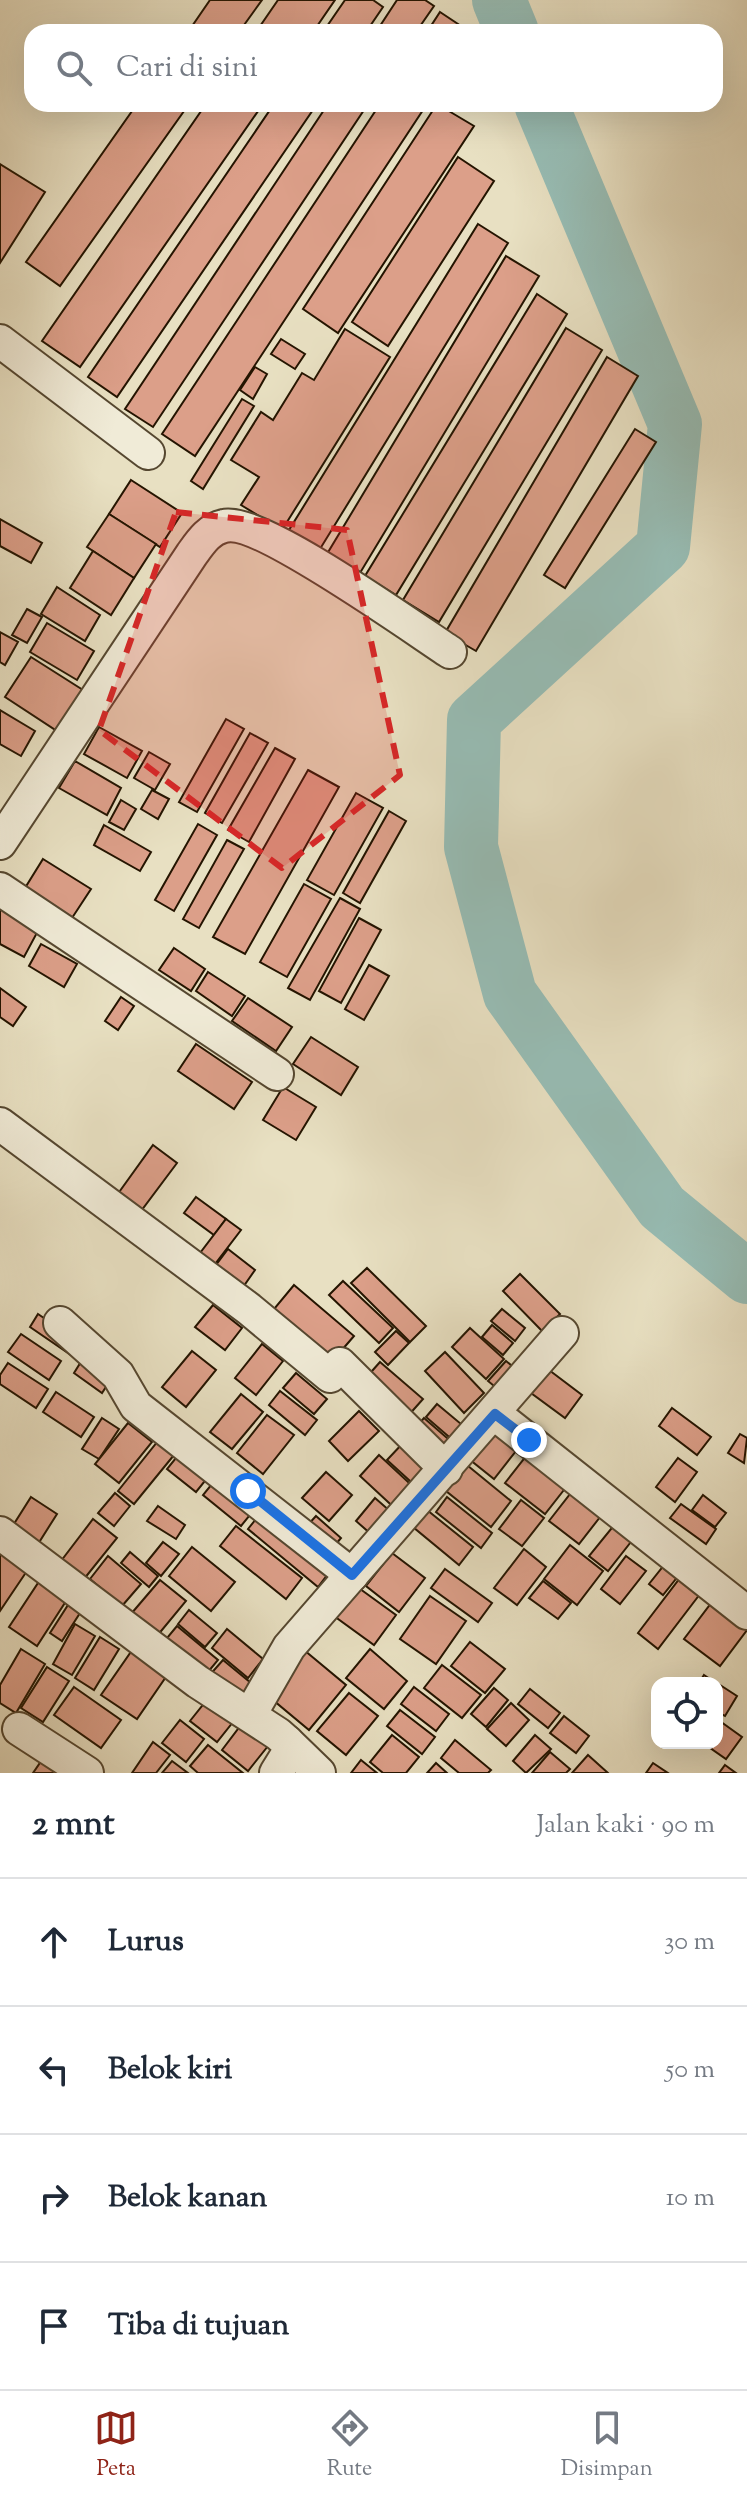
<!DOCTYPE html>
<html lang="id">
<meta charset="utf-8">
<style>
:root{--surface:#fff;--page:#f2f2f3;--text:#1f2937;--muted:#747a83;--line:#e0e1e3;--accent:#8f2418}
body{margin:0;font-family:"Sorts Mill Goudy",serif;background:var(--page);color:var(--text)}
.controls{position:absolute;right:24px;bottom:24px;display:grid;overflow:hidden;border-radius:16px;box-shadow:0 8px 32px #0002}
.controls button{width:72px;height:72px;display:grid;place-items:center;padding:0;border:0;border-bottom:2px solid var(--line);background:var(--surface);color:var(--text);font:40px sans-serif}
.stop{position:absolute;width:24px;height:24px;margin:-18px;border:6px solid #1a73e8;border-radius:50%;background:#fff}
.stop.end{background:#1a73e8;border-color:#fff;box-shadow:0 2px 8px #0008}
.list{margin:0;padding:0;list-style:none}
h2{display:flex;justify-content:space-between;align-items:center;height:104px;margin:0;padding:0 32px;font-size:34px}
h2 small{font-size:26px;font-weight:400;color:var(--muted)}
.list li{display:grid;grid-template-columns:52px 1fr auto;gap:24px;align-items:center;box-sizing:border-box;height:128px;padding:0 32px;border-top:2px solid var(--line)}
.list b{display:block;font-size:30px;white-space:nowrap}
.list em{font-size:26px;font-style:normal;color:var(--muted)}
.icon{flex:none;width:44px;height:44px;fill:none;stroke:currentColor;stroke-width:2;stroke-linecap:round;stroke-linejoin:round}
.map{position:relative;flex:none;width:747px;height:1773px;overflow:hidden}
.search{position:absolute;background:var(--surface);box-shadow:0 8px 32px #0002;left:24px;right:24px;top:24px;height:88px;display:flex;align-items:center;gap:20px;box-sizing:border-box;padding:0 28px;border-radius:24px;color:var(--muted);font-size:30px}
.sheet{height:616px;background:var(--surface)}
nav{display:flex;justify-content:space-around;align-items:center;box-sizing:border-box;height:112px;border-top:2px solid var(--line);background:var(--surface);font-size:22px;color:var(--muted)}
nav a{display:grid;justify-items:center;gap:4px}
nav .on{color:var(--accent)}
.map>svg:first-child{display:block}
</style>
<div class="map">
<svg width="747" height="1773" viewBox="0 0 747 1773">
<rect width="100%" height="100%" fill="#e8e0c2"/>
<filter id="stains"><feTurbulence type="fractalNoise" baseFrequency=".0025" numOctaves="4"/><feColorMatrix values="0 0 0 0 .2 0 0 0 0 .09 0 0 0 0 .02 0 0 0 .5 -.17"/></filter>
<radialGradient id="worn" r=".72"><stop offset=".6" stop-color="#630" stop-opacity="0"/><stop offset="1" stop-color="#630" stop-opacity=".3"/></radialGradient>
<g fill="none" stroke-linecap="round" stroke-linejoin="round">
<g stroke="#97bdb5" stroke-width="54">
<polyline points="499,0 512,32"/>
<polyline points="541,104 675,424 663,547 474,720 471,847 510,994 662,1207 747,1277"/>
</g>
</g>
<g fill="#dc9f89" stroke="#241400" stroke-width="2">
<polygon points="210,0 262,0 239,32 188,32"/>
<polygon points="278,0 335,0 313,32 256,32"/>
<polygon points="345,0 373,0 383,7 366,32 323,32"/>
<polygon points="397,0 425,0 434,6 416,32 376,32"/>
<polygon points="440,12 470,32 427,32"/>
<polygon points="137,104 189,104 60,286 26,262"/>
<polygon points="206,104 263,104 80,367 42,341"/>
<polygon points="274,104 317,104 117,397 88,377"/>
<polygon points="328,104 368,104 153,427 125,409"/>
<polygon points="380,104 427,104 195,456 162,434"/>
<polygon points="437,104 474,126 338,333 303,309"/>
<polygon points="458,157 494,181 388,346 352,322"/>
<polygon points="0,164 45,192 0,263"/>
<polygon points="478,224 508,243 320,549 289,530"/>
<polygon points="506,256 539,276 360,573 327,554"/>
<polygon points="537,294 567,314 396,595 365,576"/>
<polygon points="566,328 602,350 439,622 403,600"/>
<polygon points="345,329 390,357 282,530 241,505 259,477 231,460 261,412 273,420 302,373 314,380"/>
<polygon points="281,339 305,354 295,369 271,354"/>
<polygon points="607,357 638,376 476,651 445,633"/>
<polygon points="255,367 267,374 253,399 240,390"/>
<polygon points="242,399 254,406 203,489 191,481"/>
<polygon points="635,429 656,442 565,588 544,575"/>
<polygon points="131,480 182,513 160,547 109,514"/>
<polygon points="109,514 156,544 134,578 87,547"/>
<polygon points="0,519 42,543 31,563 0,546"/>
<polygon points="93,551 134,578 111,615 70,588"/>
<polygon points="57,587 100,615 85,641 41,614"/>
<polygon points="27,609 42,617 27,643 12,635"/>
<polygon points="47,623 94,651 77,680 30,652"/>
<polygon points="0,632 18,642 5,665 0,662"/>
<polygon points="31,657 83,690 57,731 5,697"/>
<polygon points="0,710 35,731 21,756 0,744"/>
<polygon points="226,719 244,729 197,812 179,802"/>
<polygon points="99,727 142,751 127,778 84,754"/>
<polygon points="250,733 268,743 222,823 205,813"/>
<polygon points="275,748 295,759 249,842 228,830"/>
<polygon points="149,752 170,764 155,790 134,778"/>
<polygon points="75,761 121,788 107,815 59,788"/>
<polygon points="308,770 339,787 245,954 213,937"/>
<polygon points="152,790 169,799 158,819 141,809"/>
<polygon points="356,793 383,808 334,895 307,880"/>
<polygon points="121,800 136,809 124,830 109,822"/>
<polygon points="389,811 406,821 360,903 343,893"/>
<polygon points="198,824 217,835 174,911 155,900"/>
<polygon points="104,825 151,852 140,871 94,845"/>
<polygon points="227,840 244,849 199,928 183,919"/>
<polygon points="43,859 91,889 72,918 25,888"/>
<polygon points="304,884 331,899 287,977 260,962"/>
<polygon points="340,898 360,909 310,1000 288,988"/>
<polygon points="0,907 39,929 24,957 0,944"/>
<polygon points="359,918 381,930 341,1003 319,991"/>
<polygon points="41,944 77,964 64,987 29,966"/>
<polygon points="174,948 205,969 191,991 159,970"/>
<polygon points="369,965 389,976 364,1020 345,1009"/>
<polygon points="208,972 245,996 232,1016 196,991"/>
<polygon points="0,988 26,1007 13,1026 0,1017"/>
<polygon points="121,997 134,1006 118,1030 105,1021"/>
<polygon points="248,998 292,1027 276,1051 232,1021"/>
<polygon points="311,1037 358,1067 341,1095 293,1064"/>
<polygon points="196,1044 252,1082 234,1109 178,1071"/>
<polygon points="283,1087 316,1107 296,1140 263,1120"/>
<polygon points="153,1145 177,1163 135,1219 112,1202"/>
<polygon points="196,1197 226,1219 214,1235 184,1213"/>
<polygon points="226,1219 241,1230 212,1268 197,1257"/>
<polygon points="228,1249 255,1270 241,1290 213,1269"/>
<polygon points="367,1268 426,1326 410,1342 351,1283"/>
<polygon points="520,1274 560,1314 543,1332 503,1291"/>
<polygon points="343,1281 393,1328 379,1343 329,1295"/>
<polygon points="294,1285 354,1336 329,1365 269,1315"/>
<polygon points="213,1305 242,1328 225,1350 195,1327"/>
<polygon points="502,1309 525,1328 515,1341 491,1321"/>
<polygon points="38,1314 79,1342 71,1355 30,1327"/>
<polygon points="492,1325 513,1343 503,1355 482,1337"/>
<polygon points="470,1328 504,1359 486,1379 452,1347"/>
<polygon points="396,1331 409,1343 388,1365 375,1352"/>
<polygon points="21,1334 61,1361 49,1380 8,1352"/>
<polygon points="262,1344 283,1361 256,1395 235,1378"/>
<polygon points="192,1351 216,1370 186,1407 162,1387"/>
<polygon points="445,1352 484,1393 464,1413 425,1371"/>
<polygon points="84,1357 113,1376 102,1393 74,1373"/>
<polygon points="506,1361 523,1375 505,1395 488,1381"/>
<polygon points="380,1362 423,1399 407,1417 364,1380"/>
<polygon points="8,1363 48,1389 36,1408 0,1384 0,1375"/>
<polygon points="549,1370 582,1395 565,1418 531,1393"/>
<polygon points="296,1373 327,1399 314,1414 283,1388"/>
<polygon points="280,1391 317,1420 305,1435 269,1405"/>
<polygon points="56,1392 94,1417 81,1437 43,1412"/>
<polygon points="241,1394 263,1412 232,1449 210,1432"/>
<polygon points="437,1404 467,1429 455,1442 426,1417"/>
<polygon points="672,1408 711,1437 697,1455 659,1426"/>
<polygon points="359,1411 379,1431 348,1461 329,1441"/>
<polygon points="267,1415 294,1435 263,1474 237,1453"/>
<polygon points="102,1418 119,1429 99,1459 82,1449"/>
<polygon points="424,1418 454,1444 441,1459 412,1432"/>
<polygon points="128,1423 152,1442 119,1483 95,1464"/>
<polygon points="495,1426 520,1446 494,1479 469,1459"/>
<polygon points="740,1434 747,1438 744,1463 728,1453"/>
<polygon points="158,1441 174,1455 134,1504 118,1491"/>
<polygon points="404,1442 437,1473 421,1491 387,1460"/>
<polygon points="184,1448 213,1471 196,1492 167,1469"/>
<polygon points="379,1455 420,1493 401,1514 360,1476"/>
<polygon points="527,1455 567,1486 545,1514 505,1483"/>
<polygon points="678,1458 697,1472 675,1502 656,1487"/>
<polygon points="462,1461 511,1501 491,1527 441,1487"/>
<polygon points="326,1472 352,1495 329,1521 302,1498"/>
<polygon points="220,1474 258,1505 241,1526 203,1495"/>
<polygon points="574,1489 604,1512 579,1544 549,1521"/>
<polygon points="115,1493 130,1506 114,1526 98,1513"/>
<polygon points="703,1495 726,1513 715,1527 692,1510"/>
<polygon points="31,1497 57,1514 38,1544 12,1527"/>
<polygon points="447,1497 492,1533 481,1548 436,1512"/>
<polygon points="375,1498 398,1518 379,1541 356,1521"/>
<polygon points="521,1500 544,1518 522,1546 499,1529"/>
<polygon points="681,1504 716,1529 706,1544 670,1518"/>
<polygon points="158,1506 185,1525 176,1539 147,1521"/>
<polygon points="264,1509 334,1566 318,1587 248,1529"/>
<polygon points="427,1510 473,1547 459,1565 413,1527"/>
<polygon points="316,1516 341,1538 331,1550 305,1528"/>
<polygon points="93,1519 117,1538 84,1579 61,1561"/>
<polygon points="615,1524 634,1538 608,1571 589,1556"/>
<polygon points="236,1526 302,1578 286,1599 220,1546"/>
<polygon points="163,1542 179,1554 161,1576 146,1563"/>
<polygon points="570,1545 603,1571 577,1605 544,1579"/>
<polygon points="0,1547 33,1562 0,1611"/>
<polygon points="192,1547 235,1582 211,1611 169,1576"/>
<polygon points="524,1549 546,1567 517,1605 494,1588"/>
<polygon points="130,1552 158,1576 149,1587 121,1563"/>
<polygon points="392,1553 425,1578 399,1612 366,1586"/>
<polygon points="108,1556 141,1584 122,1606 90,1579"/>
<polygon points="626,1556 646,1571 620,1604 601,1589"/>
<polygon points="665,1564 679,1575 663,1595 649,1584"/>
<polygon points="445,1569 492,1603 478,1622 431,1588"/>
<polygon points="680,1578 700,1594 658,1649 638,1633"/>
<polygon points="40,1580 68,1598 37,1646 9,1627"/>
<polygon points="160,1580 186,1601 157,1636 131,1614"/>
<polygon points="543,1581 571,1603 558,1619 529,1598"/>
<polygon points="356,1586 396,1615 374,1645 334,1616"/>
<polygon points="430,1596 466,1621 436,1664 400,1639"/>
<polygon points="715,1598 747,1621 747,1630 720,1666 684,1639"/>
<polygon points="68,1605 80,1613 62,1641 50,1633"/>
<polygon points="189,1610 217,1633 205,1647 178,1624"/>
<polygon points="75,1624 95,1636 72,1675 53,1664"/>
<polygon points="177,1626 218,1660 203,1678 162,1644"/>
<polygon points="227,1629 263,1659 248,1678 212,1648"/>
<polygon points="100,1637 119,1649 94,1690 75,1678"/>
<polygon points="470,1642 505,1669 485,1693 451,1666"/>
<polygon points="135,1646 170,1671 137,1719 101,1695"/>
<polygon points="21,1649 45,1664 16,1713 0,1703 0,1685"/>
<polygon points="370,1649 407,1681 384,1709 346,1678"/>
<polygon points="304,1650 346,1685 309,1730 267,1695"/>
<polygon points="223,1660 251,1683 236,1701 207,1678"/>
<polygon points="442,1665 481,1695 462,1718 424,1688"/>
<polygon points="47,1667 69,1681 43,1722 21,1708"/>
<polygon points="704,1675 716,1683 699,1683"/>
<polygon points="717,1683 737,1696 725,1716 717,1712"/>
<polygon points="74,1687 121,1720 101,1748 54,1715"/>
<polygon points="414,1687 449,1714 436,1731 401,1704"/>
<polygon points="494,1688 508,1700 486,1727 471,1714"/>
<polygon points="530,1689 560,1713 548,1728 518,1704"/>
<polygon points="349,1693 378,1716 346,1755 317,1731"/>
<polygon points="210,1696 237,1717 217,1742 190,1721"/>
<polygon points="511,1703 529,1720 506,1746 487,1729"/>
<polygon points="400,1710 435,1737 422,1754 387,1726"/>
<polygon points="564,1716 589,1736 576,1753 550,1733"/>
<polygon points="717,1719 742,1737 726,1759 703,1743 717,1743"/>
<polygon points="180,1720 204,1739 186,1762 162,1743"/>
<polygon points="241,1725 268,1746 248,1771 222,1750"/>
<polygon points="392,1735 419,1757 406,1773 383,1773 370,1762"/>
<polygon points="535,1735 551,1749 526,1773 513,1761"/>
<polygon points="455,1740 491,1770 488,1773 459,1773 441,1758"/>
<polygon points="153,1742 170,1755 156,1773 132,1773"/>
<polygon points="208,1745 243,1773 198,1773 190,1766"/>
<polygon points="550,1752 570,1769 566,1773 532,1773"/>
<polygon points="588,1755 608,1773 572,1773"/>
<polygon points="44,1757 67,1773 33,1773"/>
<polygon points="361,1760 377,1773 351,1773"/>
<polygon points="172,1761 188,1773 162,1773"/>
<polygon points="436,1763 447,1773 427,1773"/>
<polygon points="653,1763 668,1773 646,1773"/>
<polygon points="725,1765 736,1773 719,1773"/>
</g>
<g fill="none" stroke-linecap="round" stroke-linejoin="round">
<g stroke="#554730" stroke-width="36">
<g id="minor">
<polyline points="0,341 148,453"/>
<path d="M0 843 192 554C200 543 209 529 224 526 259 517 413 628 450 652"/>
<polyline points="0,889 277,1074"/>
<polyline points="0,1124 249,1309 330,1376 340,1364 446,1469"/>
<polyline points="60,1323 118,1375 136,1406 352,1575"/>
<polyline points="495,1414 747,1613"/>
<polyline points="0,1533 198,1682 278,1734 287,1742 289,1752 276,1773"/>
<polyline points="251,1713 289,1647 562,1333"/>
<polyline points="19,1729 87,1773"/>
<polyline points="287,1742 319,1773"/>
</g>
</g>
<use href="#minor" stroke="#f0ebd7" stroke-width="32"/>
</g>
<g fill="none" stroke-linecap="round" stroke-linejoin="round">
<polyline stroke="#1a73e8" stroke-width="10" points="248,1491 352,1575 495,1414 529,1440"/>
</g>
<path fill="#d62828" fill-opacity="0.2" stroke="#d62828" stroke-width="6" stroke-dasharray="16 10" stroke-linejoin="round" d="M176 512 347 530 400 775 282 868 99 730Z"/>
<rect width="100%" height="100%" filter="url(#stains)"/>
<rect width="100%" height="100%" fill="url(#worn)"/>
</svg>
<div class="controls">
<button><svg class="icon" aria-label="locate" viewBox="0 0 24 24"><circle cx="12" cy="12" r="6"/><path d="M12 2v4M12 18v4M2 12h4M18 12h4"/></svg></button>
</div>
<div class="stop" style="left:248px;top:1491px"></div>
<div class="stop end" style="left:529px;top:1440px"></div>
<div class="search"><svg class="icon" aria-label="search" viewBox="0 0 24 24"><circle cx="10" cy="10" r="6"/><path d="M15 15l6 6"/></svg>Cari di sini</div>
</div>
<section class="sheet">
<h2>2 mnt<small>Jalan kaki · 90 m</small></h2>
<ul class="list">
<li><svg class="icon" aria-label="ahead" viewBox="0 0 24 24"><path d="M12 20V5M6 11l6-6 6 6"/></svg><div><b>Lurus</b></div><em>30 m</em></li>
<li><svg class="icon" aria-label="left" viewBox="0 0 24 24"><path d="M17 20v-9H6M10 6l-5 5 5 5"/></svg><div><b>Belok kiri</b></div><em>50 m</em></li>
<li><svg class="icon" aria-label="right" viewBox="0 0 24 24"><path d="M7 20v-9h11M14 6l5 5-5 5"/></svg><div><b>Belok kanan</b></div><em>10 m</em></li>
<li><svg class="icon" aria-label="arrive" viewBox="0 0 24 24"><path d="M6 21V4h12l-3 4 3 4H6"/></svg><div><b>Tiba di tujuan</b></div></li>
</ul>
</section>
<nav>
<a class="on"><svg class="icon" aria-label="map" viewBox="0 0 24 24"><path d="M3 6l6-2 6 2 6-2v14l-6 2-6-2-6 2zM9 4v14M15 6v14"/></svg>Peta</a>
<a><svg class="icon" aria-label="directions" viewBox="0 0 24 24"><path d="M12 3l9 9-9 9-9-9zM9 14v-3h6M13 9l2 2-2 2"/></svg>Rute</a>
<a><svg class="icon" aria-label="saved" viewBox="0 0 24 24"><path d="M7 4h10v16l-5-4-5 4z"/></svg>Disimpan</a>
</nav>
